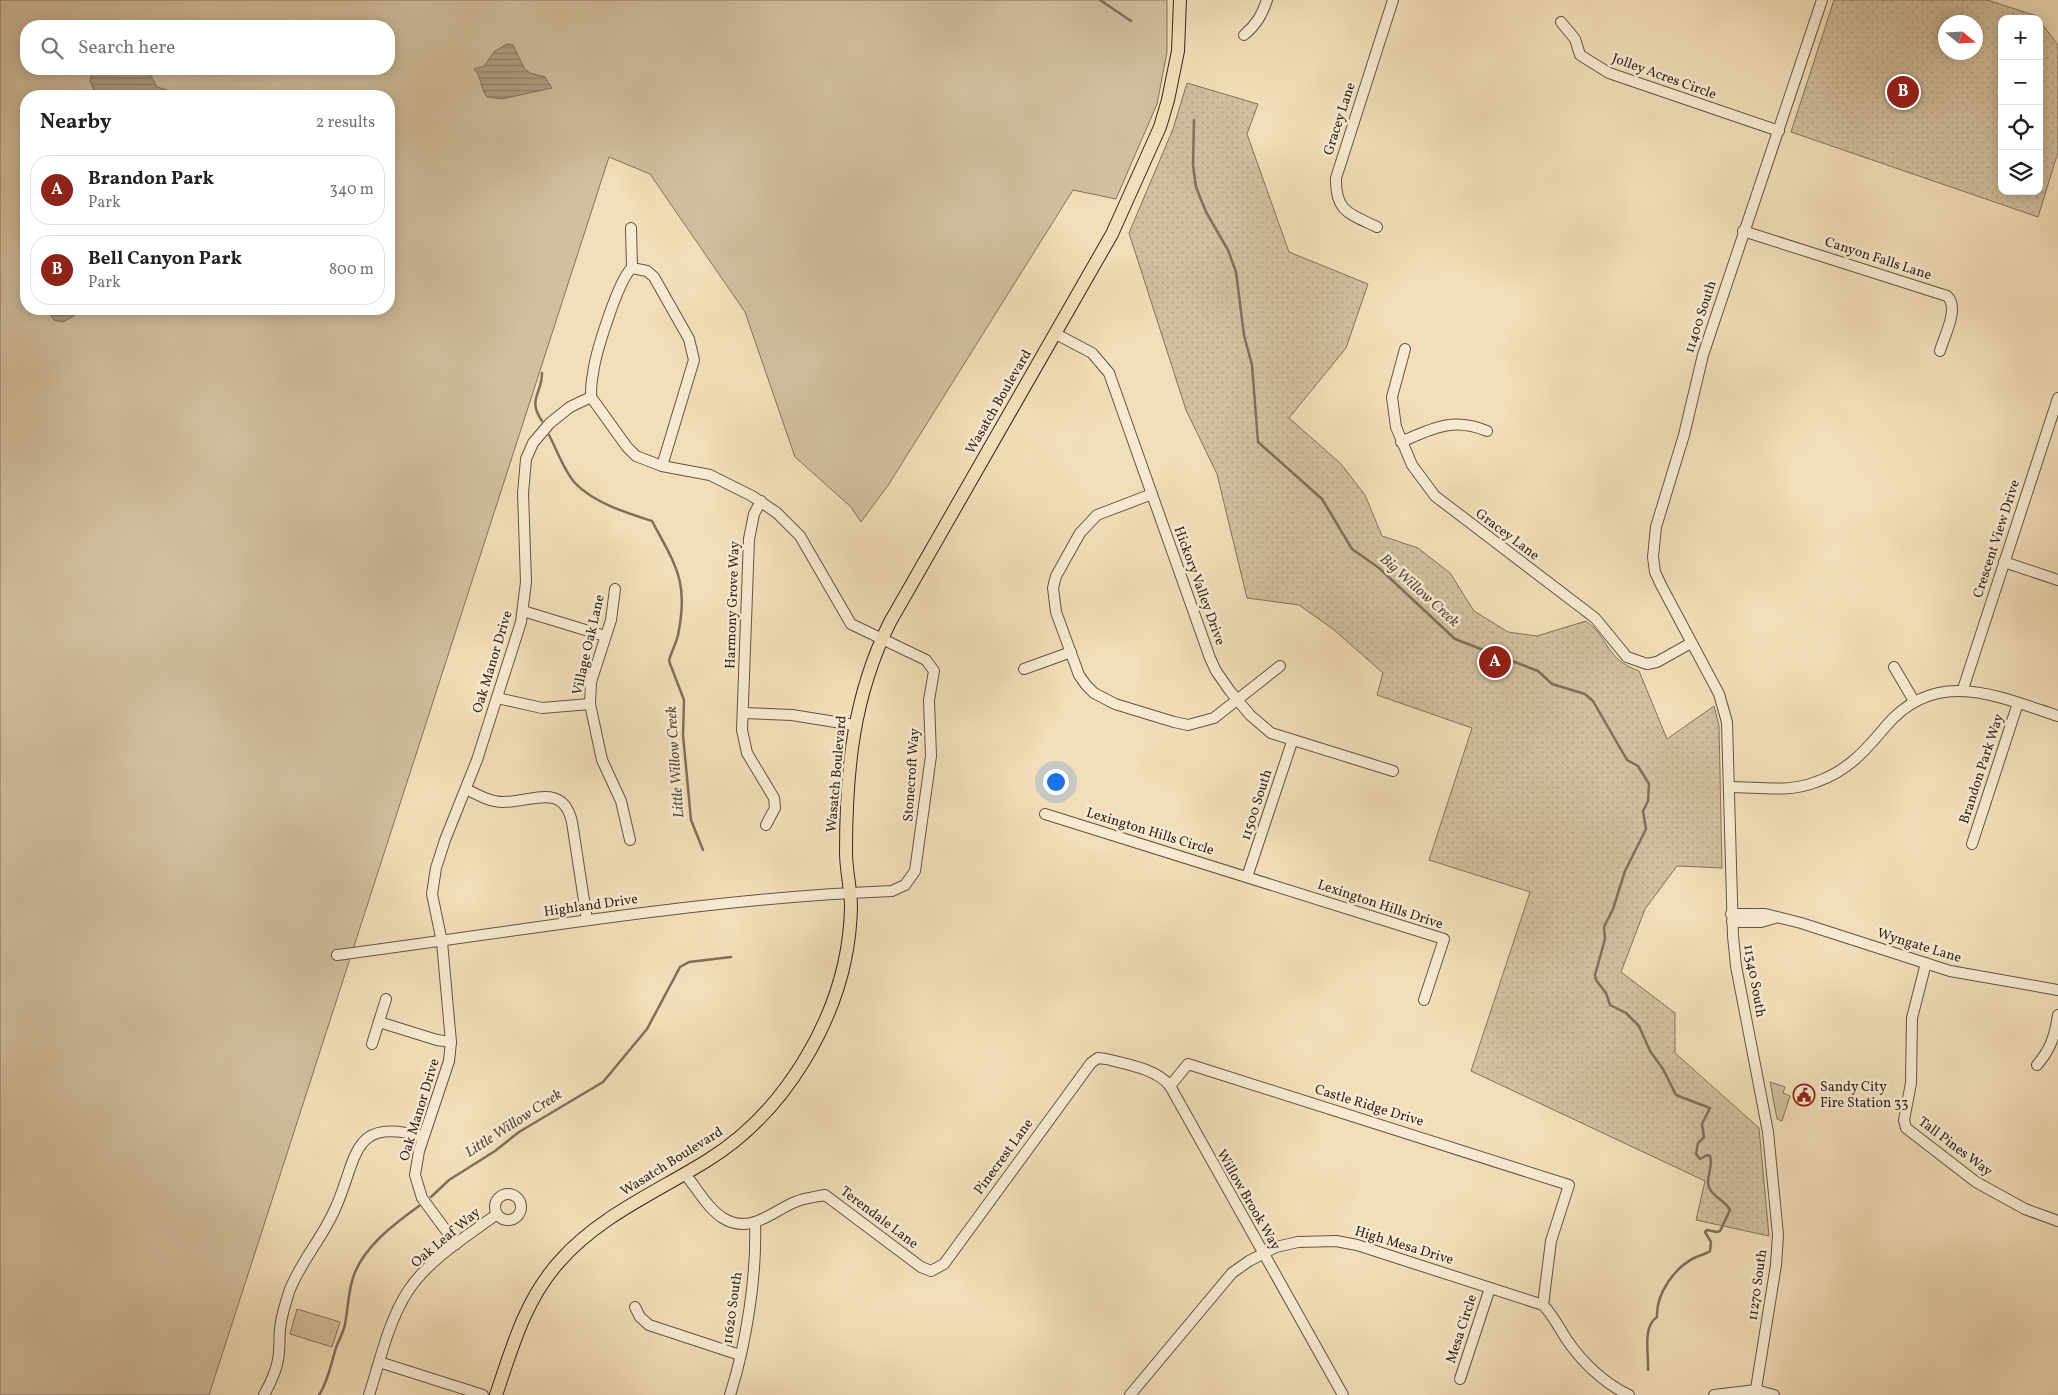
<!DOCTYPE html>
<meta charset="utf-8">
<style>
:root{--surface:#fff;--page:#f6f6f6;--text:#202124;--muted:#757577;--line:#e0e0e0;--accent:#8f2418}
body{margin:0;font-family:Vollkorn,serif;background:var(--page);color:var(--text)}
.controls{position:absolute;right:15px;top:15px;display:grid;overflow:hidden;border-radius:10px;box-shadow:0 2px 12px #0003}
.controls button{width:45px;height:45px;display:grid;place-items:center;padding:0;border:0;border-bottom:1px solid var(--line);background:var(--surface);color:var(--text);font:25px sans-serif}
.compass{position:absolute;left:1938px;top:15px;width:45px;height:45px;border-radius:50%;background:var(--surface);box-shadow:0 2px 12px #0003;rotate:108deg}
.you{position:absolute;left:1055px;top:781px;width:18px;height:18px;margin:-12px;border:4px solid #fff;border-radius:50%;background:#1a73e8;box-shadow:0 0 0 8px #1a73e833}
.badge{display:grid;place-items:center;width:32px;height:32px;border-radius:50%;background:var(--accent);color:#fff;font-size:16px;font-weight:700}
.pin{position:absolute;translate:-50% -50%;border:2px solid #fff;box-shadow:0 1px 5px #0006}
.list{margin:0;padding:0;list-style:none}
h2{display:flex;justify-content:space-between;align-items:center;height:65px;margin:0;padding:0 20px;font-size:21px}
h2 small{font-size:16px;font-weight:400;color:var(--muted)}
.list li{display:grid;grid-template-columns:32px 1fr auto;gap:15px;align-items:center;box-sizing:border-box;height:70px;margin:0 10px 10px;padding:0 10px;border:1px solid var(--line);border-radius:20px}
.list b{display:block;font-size:19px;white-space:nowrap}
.list p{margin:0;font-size:16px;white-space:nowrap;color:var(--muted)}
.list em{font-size:16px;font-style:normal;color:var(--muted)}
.icon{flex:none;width:28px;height:28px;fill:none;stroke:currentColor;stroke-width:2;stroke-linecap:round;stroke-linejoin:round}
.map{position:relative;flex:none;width:2058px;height:1395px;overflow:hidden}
.search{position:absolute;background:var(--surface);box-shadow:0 2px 12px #0003;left:20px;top:20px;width:375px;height:55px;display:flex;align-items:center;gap:12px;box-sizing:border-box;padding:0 18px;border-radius:20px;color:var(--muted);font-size:19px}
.panel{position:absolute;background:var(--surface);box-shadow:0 2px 12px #0003;left:20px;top:90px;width:375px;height:225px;border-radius:20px}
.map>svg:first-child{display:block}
</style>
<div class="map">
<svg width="2058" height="1395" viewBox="0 0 2058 1395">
<defs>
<pattern id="park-dots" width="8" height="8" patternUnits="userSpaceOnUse" patternTransform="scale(1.25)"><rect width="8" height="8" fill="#d2bf9e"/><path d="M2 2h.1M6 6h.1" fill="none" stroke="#b5a488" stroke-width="1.8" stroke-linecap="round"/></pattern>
<pattern id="water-rules" width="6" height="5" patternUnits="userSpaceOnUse" patternTransform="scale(1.25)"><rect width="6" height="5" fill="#b19f84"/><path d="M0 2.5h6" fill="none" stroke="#91816c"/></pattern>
</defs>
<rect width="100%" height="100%" fill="#f2deb8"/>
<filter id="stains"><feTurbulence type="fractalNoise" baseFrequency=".004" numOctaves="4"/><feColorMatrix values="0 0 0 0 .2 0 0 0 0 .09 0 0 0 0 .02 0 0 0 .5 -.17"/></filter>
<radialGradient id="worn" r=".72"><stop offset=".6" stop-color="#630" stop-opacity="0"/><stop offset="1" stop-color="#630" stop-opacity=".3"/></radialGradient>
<g fill="#d2bf9e" stroke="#83725f" fill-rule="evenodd">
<path d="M0 0H1167V52L1157 104 1116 199 1073 190 889 484 861 522 851 507 795 457 745 312 650 174 609 157 209 1395H0ZM26 26H389V69H26ZM26 96H389V309H26Z"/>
<polygon points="1770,1082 1785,1087 1783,1093 1790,1096 1782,1121 1777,1119"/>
<polygon points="297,1309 340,1322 332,1347 290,1334"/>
</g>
<g fill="url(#park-dots)" stroke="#83725f" fill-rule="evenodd">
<path d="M1834 0H1987L2037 16 2038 19H2002V191H2039V20L2058 45V152L2038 217 1791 132ZM1976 22V52H1946V22Z"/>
<path d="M1187 83 1258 104 1247 134 1289 252 1368 284 1346 348 1289 418 1341 464 1365 495 1382 536 1418 548 1450 573 1474 611 1508 632 1537 636 1586 621C1611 640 1604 658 1639 671L1667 739 1714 706 1719 726 1722 868 1677 866 1645 909 1621 972 1675 1013V1053L1759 1128 1769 1236 1696 1220 1705 1181 1471 1071 1530 892 1429 860 1472 728 1377 695 1383 673 1333 629 1299 605 1247 598 1217 474 1186 410 1129 233 1173 129Z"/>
</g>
<g fill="url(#water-rules)" stroke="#7f6f5c">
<path d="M507 44 513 45 524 68 530 73 545 77 552 88 502 99 487 97C480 88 482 77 474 69L484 66 495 51Z"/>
<polygon points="93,69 141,69 151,76 157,87 186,96 97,96 90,81"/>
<polygon points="46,309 85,309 63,322 54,320"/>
</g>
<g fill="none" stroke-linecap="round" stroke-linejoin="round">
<g stroke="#7f6f5c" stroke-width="2.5">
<polyline points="1100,0 1131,21"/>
<path d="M1194 120 1193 165 1196 187 1206 212 1228 250 1236 272 1244 335 1252 365 1258 442 1322 499 1352 549 1379 568 1455 639 1538 671 1552 684 1585 694 1593 701 1627 760 1638 766 1649 784 1648 801 1643 811 1646 829 1625 871 1613 909 1604 927 1605 939 1595 975 1596 980 1606 993 1610 1005 1626 1013 1639 1026 1650 1051 1663 1069 1676 1095 1710 1108 1702 1124 1704 1137 1698 1143 1696 1154 1700 1159 1707 1155 1710 1156C1714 1167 1705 1177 1709 1187 1712 1197 1725 1200 1730 1210L1720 1231 1717 1232 1707 1230 1705 1232 1711 1242 1710 1251C1706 1254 1701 1255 1696 1257 1675 1267 1656 1293 1657 1317 1642 1327 1649 1354 1648 1370"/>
<path d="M542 373C542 394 527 399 542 421"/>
<path d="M549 435C557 450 564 471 575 483 594 503 627 513 652 521 676 566 689 582 678 635 676 644 671 652 669 661L684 700 683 735 691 820 703 850"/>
<polyline points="431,1197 449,1180 495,1151 519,1132 603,1082 647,1029 680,967 689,962 731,957"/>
<path d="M319 1395C329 1380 331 1362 337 1345 340 1338 344 1331 345 1324 348 1309 348 1293 353 1278 362 1248 394 1224 419 1206"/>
</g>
<g stroke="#645446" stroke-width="12">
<g id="minor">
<polyline points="1561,22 1575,39 1580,55 1609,73 1779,131"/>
<path d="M1244 35C1256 25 1262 15 1267 0"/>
<path d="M1377 227C1350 214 1335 212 1336 178L1393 0"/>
<path d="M1743 231 1947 296C1960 308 1944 336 1940 351"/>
<polyline points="632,268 647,271 654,277 689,339 694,360 662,466"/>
<polyline points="1056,334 1092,353 1109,373 1210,658 1216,671 1230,691 1250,715 1271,733 1393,771"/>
<polyline points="1405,349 1392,397 1396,427 1412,465 1435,496 1595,618 1627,657 1647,664 1657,662 1691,643"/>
<path d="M591 397C591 390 591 382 593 374 595 354 619 278 632 268L631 228"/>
<path d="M1401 442C1433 428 1453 417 1487 431"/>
<polyline points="1152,494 1097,515 1080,533 1056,576 1053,588 1056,612 1079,675 1086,685 1094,693 1115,704 1174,722 1188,725 1214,718 1280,666"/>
<polyline points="761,501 754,514 749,539 742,730 747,753 774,798 775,808 766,825"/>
<polyline points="2004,562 2058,580"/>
<polyline points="615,589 611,620 591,682 590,704 602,760 621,801 630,840"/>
<polyline points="523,611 605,636"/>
<polyline points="1894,667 1914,701"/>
<polyline points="1024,669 1071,652"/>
<polyline points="1963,689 2058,398"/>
<polyline points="497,698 542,708 590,704"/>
<polyline points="743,713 792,715 854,725"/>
<path d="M1730 787C1758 787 1789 793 1816 782 1848 771 1866 750 1886 726 1936 667 1997 696 2058 716"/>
<path d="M466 789C478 795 490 802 503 802 532 802 563 782 572 822L587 920"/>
<polyline points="1045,814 1444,939 1424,1000"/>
<polyline points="1972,844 2018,703"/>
<polyline points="1247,877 1292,742"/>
<polyline points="1731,914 1765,914 1801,923 1950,971 2058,990"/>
<polyline points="1732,922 1761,922 1775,918"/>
<path d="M337 955C522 931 705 898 892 891L905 885 915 871 931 756 929 700 934 671 926 660 851 624 800 536 777 513 752 496 710 475 662 466 636 456 627 447 591 397"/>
<polyline points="1926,963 1912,1018 1911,1083 1904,1120 1906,1128 1976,1182 2025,1209 2058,1221"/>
<polyline points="379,1022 437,1040 451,1042"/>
<polyline points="372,1044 386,999"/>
<path d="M2037 1065C2051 1049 2055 1035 2058 1015"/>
<polyline points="1170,1086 1188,1064 1569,1185 1551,1241 1543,1305"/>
<path d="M685 1174C696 1187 708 1209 723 1218 750 1235 771 1212 795 1202 804 1198 815 1197 825 1195L921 1267 931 1271 944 1264 1091 1063 1098 1058 1106 1059C1126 1064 1157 1069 1170 1086L1343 1395"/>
<circle cx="508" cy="1207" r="13"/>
<polyline points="456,1244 422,1198 415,1175 419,1151 449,1061 451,1042 442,942 432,894 436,868 445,840 477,760 521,622 526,582 523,493 526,459 533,443 550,423 570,407 591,397"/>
<polyline points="635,1307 640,1317 649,1325 740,1355"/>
<polyline points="379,1362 483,1395"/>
<polyline points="1460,1379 1490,1288"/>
<path d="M264 1395C270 1384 276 1372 278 1360 280 1350 279 1339 280 1329 281 1317 285 1305 289 1292 300 1262 322 1239 335 1209 358 1159 350 1115 423 1137"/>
<path d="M369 1395C380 1361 388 1322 408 1291 429 1259 466 1237 497 1214"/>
<path d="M730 1395C746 1345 757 1276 755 1223"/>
<path d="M1130 1395 1232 1273 1249 1261 1276 1247 1298 1242 1336 1241 1357 1245 1543 1305C1553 1315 1559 1328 1567 1340 1582 1362 1605 1384 1629 1395"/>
<polyline points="1714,1395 1756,1390 1774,1395"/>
<polyline points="1755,1395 1776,1265 1778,1235 1768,1132 1736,966 1733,936 1727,722 1719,694 1661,585 1655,572 1653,557 1656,527 1684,435 1703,355 1822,0"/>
</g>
</g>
<g stroke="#342620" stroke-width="14">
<path id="major" d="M496 1395C512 1348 525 1300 559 1262 599 1216 657 1192 708 1160 747 1136 780 1100 804 1061 832 1015 850 962 851 907 851 889 846 871 846 852 846 770 853 696 890 622L1112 234 1160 127 1168 100 1178 51 1180 0"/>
</g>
<use href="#minor" stroke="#f7ead1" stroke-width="10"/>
<use href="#major" stroke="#f2deb8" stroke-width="12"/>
</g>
<defs>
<g id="civic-ring" transform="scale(1.125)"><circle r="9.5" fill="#f7ead1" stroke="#8f2418" stroke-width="1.5"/><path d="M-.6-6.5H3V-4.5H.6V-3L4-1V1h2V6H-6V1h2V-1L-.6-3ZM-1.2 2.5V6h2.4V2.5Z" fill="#8f2418"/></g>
</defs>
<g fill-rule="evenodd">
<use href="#civic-ring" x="1804" y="1095"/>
</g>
<g text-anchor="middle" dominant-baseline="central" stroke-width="5" stroke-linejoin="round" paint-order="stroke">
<g font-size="14" fill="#342620" stroke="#f7ead1">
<text transform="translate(1664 77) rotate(20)">Jolley Acres Circle</text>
<text transform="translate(1340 119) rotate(-72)">Gracey Lane</text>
<text transform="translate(1878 259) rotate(18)">Canyon Falls Lane</text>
<text transform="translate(1701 317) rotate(-72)">11400 South</text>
<text transform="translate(999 402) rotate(-60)">Wasatch Boulevard</text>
<text transform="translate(1507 535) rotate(37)">Gracey Lane</text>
<text transform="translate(1997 539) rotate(-72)">Crescent View Drive</text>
<text transform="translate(1199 586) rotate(70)">Hickory Valley Drive</text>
<text transform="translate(733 605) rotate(-88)">Harmony Grove Way</text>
<text transform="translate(589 645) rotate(-77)">Village Oak Lane</text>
<text transform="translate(493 662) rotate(-73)">Oak Manor Drive</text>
<text transform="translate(1982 769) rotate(-72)">Brandon Park Way</text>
<text transform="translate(837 774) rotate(-85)">Wasatch Boulevard</text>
<text transform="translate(912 775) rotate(-86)">Stonecroft Way</text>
<text transform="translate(1257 805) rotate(-72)">11500 South</text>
<text transform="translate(1150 832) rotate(17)">Lexington Hills Circle</text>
<text transform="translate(1380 905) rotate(18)">Lexington Hills Drive</text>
<text transform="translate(591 906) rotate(-8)">Highland Drive</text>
<text transform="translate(1919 946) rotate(17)">Wyngate Lane</text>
<text transform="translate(1754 981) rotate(80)">11340 South</text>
<text transform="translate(1369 1106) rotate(17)">Castle Ridge Drive</text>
<text transform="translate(420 1110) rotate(-73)">Oak Manor Drive</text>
<text transform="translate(1955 1147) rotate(37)">Tall Pines Way</text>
<text transform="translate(1004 1157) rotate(-54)">Pinecrest Lane</text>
<text transform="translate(672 1162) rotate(-32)">Wasatch Boulevard</text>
<text transform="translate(1248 1200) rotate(60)">Willow Brook Way</text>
<text transform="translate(879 1218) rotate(37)">Terendale Lane</text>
<text transform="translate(446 1238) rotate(-40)">Oak Leaf Way</text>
<text transform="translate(1404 1246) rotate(17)">High Mesa Drive</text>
<text transform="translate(1758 1285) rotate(-82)">11270 South</text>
<text transform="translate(733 1308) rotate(-82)">11620 South</text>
<text transform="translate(1462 1329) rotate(-72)">Mesa Circle</text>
</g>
<g font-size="14" fill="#342620" stroke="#f7ead1" text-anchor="start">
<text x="1820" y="1087">Sandy City<tspan x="1820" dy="16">Fire Station 33</tspan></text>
</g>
<g font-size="15" font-style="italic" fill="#5a4a3e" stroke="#f7ead1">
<text transform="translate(1419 591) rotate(42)">Big Willow Creek</text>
<text transform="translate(676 762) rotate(-94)">Little Willow Creek</text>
<text transform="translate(514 1124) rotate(-33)">Little Willow Creek</text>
</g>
</g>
<rect width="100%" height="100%" filter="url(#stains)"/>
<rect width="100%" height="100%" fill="url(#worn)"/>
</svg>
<div class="controls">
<button>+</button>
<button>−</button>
<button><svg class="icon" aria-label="locate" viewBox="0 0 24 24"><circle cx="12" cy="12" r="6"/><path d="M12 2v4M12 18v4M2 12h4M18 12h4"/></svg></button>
<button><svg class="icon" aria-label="layers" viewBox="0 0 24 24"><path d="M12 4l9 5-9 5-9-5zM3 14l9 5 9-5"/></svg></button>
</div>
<svg class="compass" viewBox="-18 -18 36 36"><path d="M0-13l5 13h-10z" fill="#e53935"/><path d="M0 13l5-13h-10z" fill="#757577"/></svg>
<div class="you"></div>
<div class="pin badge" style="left:1495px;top:662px">A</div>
<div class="pin badge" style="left:1903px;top:92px">B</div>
<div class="search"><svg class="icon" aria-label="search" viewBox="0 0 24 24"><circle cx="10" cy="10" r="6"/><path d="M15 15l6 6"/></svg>Search here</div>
<section class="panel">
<h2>Nearby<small>2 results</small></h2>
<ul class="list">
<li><span class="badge">A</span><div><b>Brandon Park</b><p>Park</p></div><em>340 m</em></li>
<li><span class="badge">B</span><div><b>Bell Canyon Park</b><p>Park</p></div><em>800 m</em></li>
</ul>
</section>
</div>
